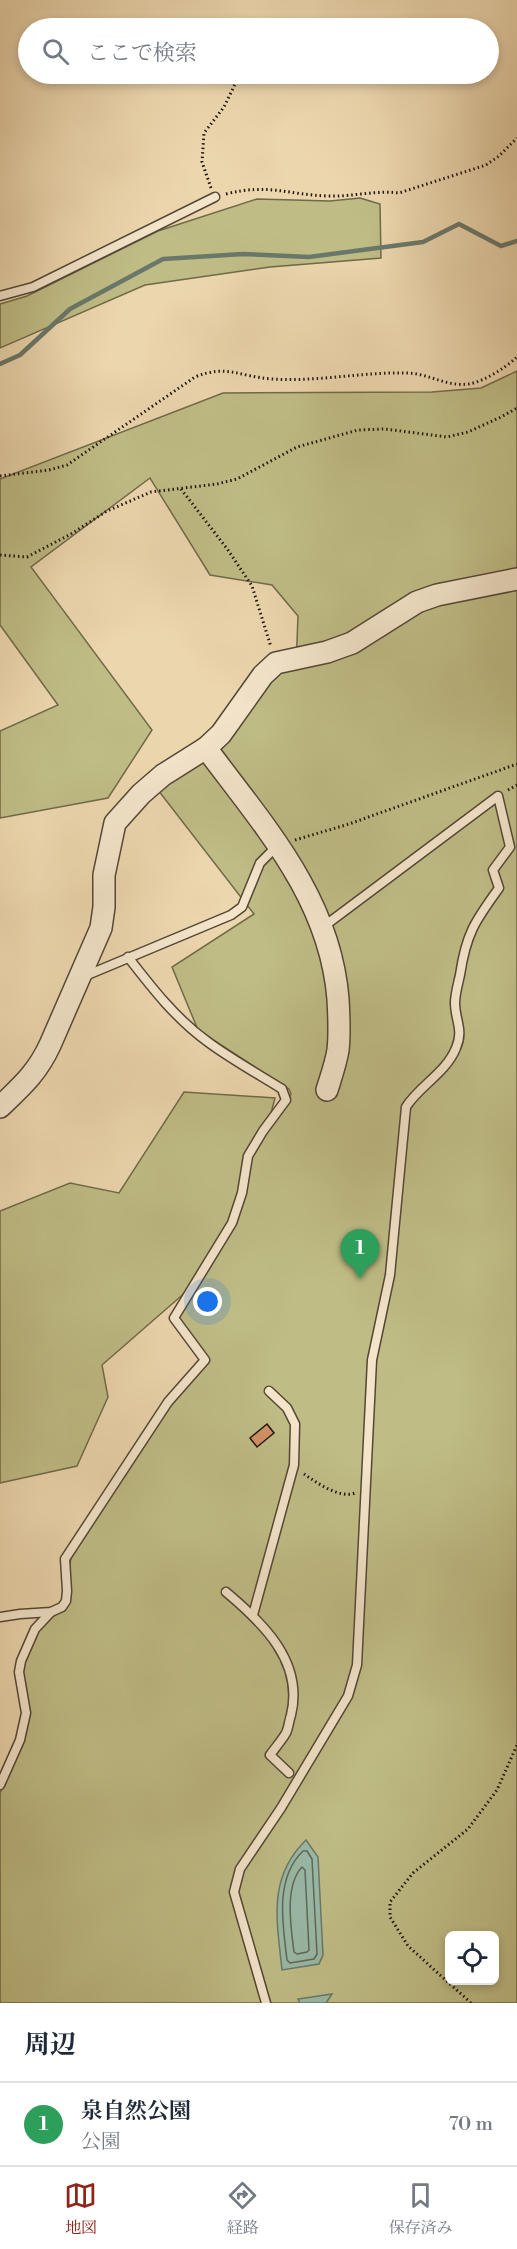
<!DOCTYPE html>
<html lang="ja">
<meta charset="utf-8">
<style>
:root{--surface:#fff;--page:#f6f6f7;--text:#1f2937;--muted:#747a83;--line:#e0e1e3;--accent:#8f2418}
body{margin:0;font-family:"Libre Bodoni","Noto Serif JP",serif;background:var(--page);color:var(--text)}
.controls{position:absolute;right:18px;bottom:18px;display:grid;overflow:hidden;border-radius:9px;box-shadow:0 3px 9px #0003}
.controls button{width:54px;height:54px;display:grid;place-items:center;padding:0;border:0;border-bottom:2px solid var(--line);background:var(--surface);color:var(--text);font:30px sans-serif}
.you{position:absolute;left:208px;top:1302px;width:21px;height:21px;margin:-15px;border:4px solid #fff;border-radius:50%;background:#1a73e8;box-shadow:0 0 0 9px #1a73e833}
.badge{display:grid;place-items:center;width:39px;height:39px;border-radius:50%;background:var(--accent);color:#fff;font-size:20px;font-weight:700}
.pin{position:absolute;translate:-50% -50px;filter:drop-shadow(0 2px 3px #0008)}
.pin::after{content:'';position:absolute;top:32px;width:21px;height:18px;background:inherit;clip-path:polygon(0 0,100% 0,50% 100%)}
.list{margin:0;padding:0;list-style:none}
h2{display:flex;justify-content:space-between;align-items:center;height:78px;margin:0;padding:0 24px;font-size:26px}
h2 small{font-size:20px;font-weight:400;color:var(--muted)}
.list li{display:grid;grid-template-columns:39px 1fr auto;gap:18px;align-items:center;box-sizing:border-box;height:84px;padding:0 24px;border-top:2px solid var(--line)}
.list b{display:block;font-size:22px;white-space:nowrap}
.list p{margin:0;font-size:20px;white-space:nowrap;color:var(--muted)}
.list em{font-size:20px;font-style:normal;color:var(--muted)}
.icon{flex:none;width:33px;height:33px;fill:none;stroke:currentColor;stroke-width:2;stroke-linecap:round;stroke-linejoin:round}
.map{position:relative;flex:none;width:517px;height:2003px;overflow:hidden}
.search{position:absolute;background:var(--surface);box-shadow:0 3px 9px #0003;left:18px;right:18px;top:18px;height:66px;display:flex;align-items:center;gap:15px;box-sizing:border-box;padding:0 21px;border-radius:33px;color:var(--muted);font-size:22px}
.sheet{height:162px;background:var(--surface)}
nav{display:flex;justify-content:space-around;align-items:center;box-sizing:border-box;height:84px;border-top:2px solid var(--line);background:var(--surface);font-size:16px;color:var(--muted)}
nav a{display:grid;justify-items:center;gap:3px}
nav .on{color:var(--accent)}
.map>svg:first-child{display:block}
</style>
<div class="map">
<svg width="517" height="2003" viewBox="0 0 517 2003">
<rect width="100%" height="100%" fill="#ecd6ae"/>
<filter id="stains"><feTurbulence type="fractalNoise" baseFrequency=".00333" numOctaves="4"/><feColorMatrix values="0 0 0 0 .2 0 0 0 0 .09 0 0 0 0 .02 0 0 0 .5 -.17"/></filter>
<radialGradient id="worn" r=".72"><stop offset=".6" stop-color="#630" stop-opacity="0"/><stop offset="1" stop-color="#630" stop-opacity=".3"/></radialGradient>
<g fill="#bfbc85" stroke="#706a4a" stroke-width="1.5" fill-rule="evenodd">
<polygon points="360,198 380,204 381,258 270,267 145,285 0,348 0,304 27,296 158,231 257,199 330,201"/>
<path d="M517 371V2003H0V1793L21 1747 23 1666 36 1633 51 1617 63 1609 71 1558 170 1404 206 1364 179 1318 203 1277 102 1365 108 1397 77 1466 0 1483V1211L70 1183 119 1193 184 1092 275 1098 267 1128 287 1103 291 1094 289 1089 198 1030 172 967 254 914 158 790 269 680 285 669 296 666 298 616 272 585 210 575 150 478 31 567 152 730 108 798 0 818V731L58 705 0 625V479L223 393 432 392 481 388ZM450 1936H494V1980H450Z"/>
</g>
<g fill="#99b9a7" stroke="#69786a" stroke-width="1.5">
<path d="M306 1840 318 1857 323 1955 319 1964 282 1970C277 1921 267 1878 306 1840Z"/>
<polygon points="332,1994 326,2003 300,2003 298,1999"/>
</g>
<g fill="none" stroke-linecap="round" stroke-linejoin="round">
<g stroke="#5d685b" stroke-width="1.5">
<path d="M303 1851H307L312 1859 317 1954 314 1959 290 1963 287 1960C283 1925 274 1879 303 1851Z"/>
<path d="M302 1867 305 1870 309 1950 307 1952 297 1954 294 1952C291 1928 284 1886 302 1867Z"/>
</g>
<polyline stroke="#69786a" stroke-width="4.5" points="0,364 20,355 70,309 163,259 243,254 309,257 423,242 459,224 501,246 517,241"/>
</g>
<polygon fill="#d19265" stroke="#21170f" stroke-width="1.5" points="267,1424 274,1433 257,1447 250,1438"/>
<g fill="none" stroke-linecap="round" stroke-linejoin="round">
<g stroke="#544737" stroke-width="11">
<g id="service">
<polyline points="0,296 33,287 215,197"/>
<polyline points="85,976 231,915 242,907 260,863 278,845"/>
<path d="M226 1592C263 1623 304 1662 291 1715 289 1720 289 1727 286 1733 282 1740 275 1748 270 1755L289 1773"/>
<polyline points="253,1615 294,1465 295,1424 287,1408 269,1391"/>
<path d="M0 1617 20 1614 51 1612 62 1607 66 1601 67 1591 65 1559 168 1402 205 1360 174 1318 232 1223 242 1193 248 1156 263 1131 286 1100 282 1089C258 1074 231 1059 208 1042 176 1019 152 988 128 957"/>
<polyline points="0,1785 20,1740 26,1713 19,1672 21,1661 35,1629 51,1612"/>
<path d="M266 2003 234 1892 240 1869 281 1808 348 1696 357 1665 372 1360 390 1275 406 1107C419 1086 446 1073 456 1048 464 1030 455 1020 455 1003 455 994 458 984 460 975 466 934 475 921 499 888L493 870 510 847 498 796 323 927"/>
</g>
</g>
<g stroke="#544737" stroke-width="24">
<g id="tertiary">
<path d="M206 748C264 826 330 898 338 999 339 1016 340 1033 338 1050 336 1063 331 1077 327 1090"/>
<path d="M0 1107C22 1086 37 1073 50 1045L101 928 104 907V875L115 823 141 794 163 775 206 748 221 734 263 675 276 663 327 652 352 643 417 602 437 595 517 579"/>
</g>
</g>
<g stroke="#21170f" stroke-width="3" stroke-dasharray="1.5 3" stroke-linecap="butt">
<polyline points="211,188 202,162 204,133 224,107 240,74"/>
<path d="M226 194C269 183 288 195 328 196 352 197 375 190 399 193L486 165 499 156 517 138"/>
<path d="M0 476 49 470 67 465 195 377C226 364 241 377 272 379 317 382 361 372 406 373 428 373 446 387 469 384 485 381 505 368 517 357"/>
<polyline points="181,489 228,550 252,586 271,647"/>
<polyline points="0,555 27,557 71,534 107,511 151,492 217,484 237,479 297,447 358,430 385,429 447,437 468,432 501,417 517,408"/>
<polyline points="508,790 517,785"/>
<polyline points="295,840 349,824 517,764"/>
<path d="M304 1474C317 1483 340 1499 355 1493"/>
<polyline points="471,2003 408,1946 390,1917 390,1902 413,1873 468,1829 497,1790 517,1745"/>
</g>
<use href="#service" stroke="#f3e4ca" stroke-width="8"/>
<use href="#tertiary" stroke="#f3e4ca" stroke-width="21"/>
</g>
<rect width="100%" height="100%" filter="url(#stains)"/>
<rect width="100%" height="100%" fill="url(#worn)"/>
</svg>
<div class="controls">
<button><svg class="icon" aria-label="locate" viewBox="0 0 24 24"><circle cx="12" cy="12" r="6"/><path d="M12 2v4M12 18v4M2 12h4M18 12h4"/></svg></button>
</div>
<div class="you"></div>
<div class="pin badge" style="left:360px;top:1279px;background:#2e9e5b">1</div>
<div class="search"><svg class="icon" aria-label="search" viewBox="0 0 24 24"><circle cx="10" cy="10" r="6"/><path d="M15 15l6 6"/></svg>ここで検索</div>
</div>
<section class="sheet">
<h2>周辺<small></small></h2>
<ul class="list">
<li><span class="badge" style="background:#2e9e5b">1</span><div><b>泉自然公園</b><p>公園</p></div><em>70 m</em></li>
</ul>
</section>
<nav>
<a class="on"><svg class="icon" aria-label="map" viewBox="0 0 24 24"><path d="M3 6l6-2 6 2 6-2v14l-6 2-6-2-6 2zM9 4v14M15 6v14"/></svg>地図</a>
<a><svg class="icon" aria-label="directions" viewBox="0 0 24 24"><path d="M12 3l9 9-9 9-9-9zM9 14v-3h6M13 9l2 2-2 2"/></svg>経路</a>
<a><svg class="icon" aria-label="saved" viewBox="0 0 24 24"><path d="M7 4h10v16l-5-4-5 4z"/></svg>保存済み</a>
</nav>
